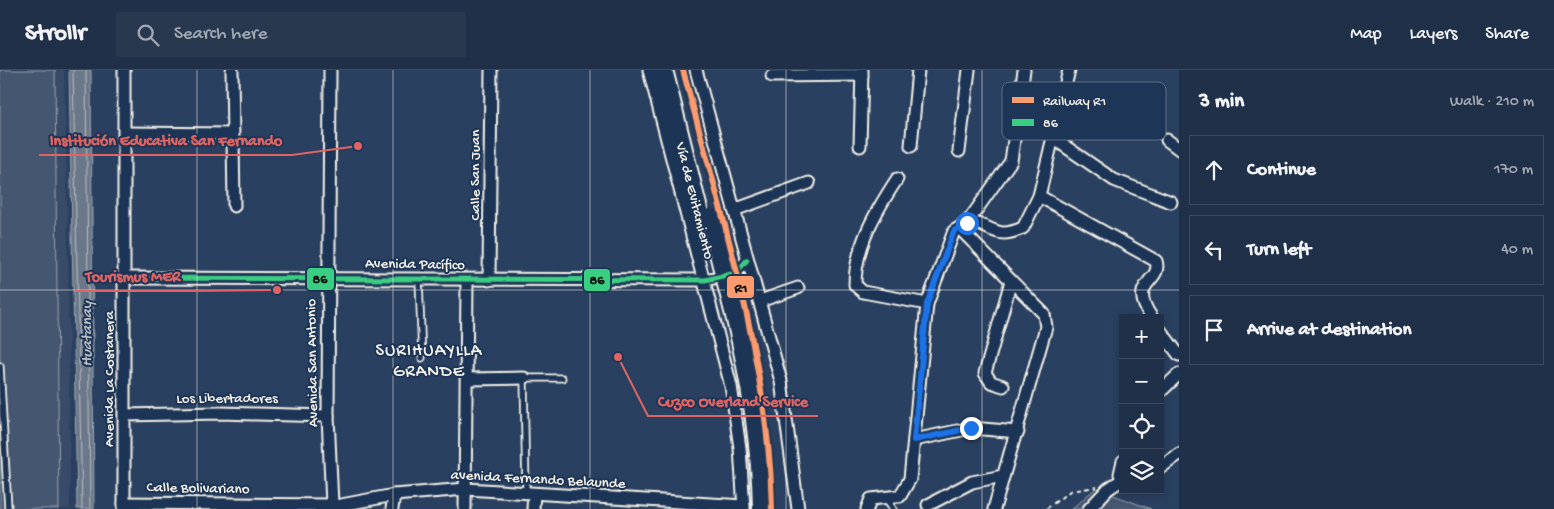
<!DOCTYPE html>
<meta charset="utf-8">
<style>
:root{--surface:#203048;--page:#28384f;--text:#f1f3f6;--muted:#a2a9b4;--line:#3d4b60}
body{margin:0;font-family:"Gochi Hand",sans-serif;background:var(--page);color:var(--text)}
.controls{position:absolute;right:15px;bottom:15px;display:grid;overflow:hidden;border-radius:0px;box-shadow:0 2px 8px #0003}
.controls button{width:45px;height:45px;display:grid;place-items:center;padding:0;border:0;border-bottom:1px solid var(--line);background:var(--surface);color:var(--text);font:25px sans-serif}
.stop{position:absolute;width:15px;height:15px;margin:-11px;border:4px solid #1a73e8;border-radius:50%;background:#fff}
.stop.end{background:#1a73e8;border-color:#fff;box-shadow:0 1px 5px #0008}
.list{margin:0;padding:0;list-style:none}
h2{display:flex;justify-content:space-between;align-items:center;height:65px;margin:0;padding:0 20px;font-size:21px}
h2 small{font-size:16px;font-weight:400;color:var(--muted)}
.list li{display:grid;grid-template-columns:32px 1fr auto;gap:15px;align-items:center;box-sizing:border-box;height:70px;margin:0 10px 10px;padding:0 10px;border:1px solid var(--line);border-radius:0px}
.list b{display:block;font-size:19px;white-space:nowrap}
.list em{font-size:16px;font-style:normal;color:var(--muted)}
.icon{flex:none;width:28px;height:28px;fill:none;stroke:currentColor;stroke-width:2;stroke-linecap:round;stroke-linejoin:round}
.map{position:relative;flex:none;width:1179px;height:439px;overflow:hidden}
header{display:flex;align-items:center;gap:30px;box-sizing:border-box;height:70px;padding:0 25px;background:var(--surface);border-bottom:1px solid var(--line)}
header strong{font-size:24px}
nav{display:flex;gap:28px;margin-inline-start:auto;font-size:18px}
.search{width:350px;height:45px;background:var(--page);display:flex;align-items:center;gap:12px;box-sizing:border-box;padding:0 18px;border-radius:0px;color:var(--muted);font-size:19px}
main{display:flex}
aside{flex:1;background:var(--surface)}
.map>svg:first-child{display:block}
</style>
<header>
<strong>Strollr</strong>
<div class="search"><svg class="icon" aria-label="search" viewBox="0 0 24 24"><circle cx="10" cy="10" r="6"/><path d="M15 15l6 6"/></svg>Search here</div>
<nav><a>Map</a><a>Layers</a><a>Share</a></nav>
</header>
<main>
<div class="map">
<svg width="1179" height="439" viewBox="0 0 1179 439">
<rect width="100%" height="100%" fill="#2a4060"/>
<filter id="ink" filterUnits="userSpaceOnUse"><feTurbulence type="fractalNoise" baseFrequency=".02" numOctaves="2"/><feDisplacementMap in="SourceGraphic" scale="10" xChannelSelector="R" yChannelSelector="G"/><feConvolveMatrix kernelMatrix="1 2 1 2 8 2 1 2 1" color-interpolation-filters="sRGB"/></filter>
<g filter="url(#ink)">
<polygon fill="#374c69" points="0,0 64,0 68,169 70,439 0,439"/>
<g fill="#445771" stroke="#9ca4ac">
<polygon points="0,0 55,0 59,439 0,439"/>
<polygon points="1096,418 1100,420 1151,439 1071,439"/>
</g>
<polygon fill="#6a788a" stroke="#a1a8b0" points="69,0 91,0 94,439 77,439"/>
<g fill="none" stroke-linecap="round" stroke-linejoin="round">
<g stroke="#bdc1c2" stroke-width="1">
<polyline points="73,0 82,439"/>
<polyline points="86,0 90,439"/>
</g>
<g stroke="#f4f1e8" stroke-width="9">
<g id="lane">
<polyline points="419,210 422,288"/>
<polyline points="0,296 8,439"/>
<polyline points="526,423 524,308 562,308"/>
<polyline points="886,428 893,439"/>
</g>
</g>
<g stroke="#f4f1e8" stroke-width="15">
<g id="street">
<polyline points="232,0 234,136"/>
<polyline points="330,0 328,346 332,435"/>
<polyline points="649,0 731,316 740,378 744,439"/>
<polyline points="696,0 781,311 798,439"/>
<path d="M1069 0 1039 126 1156 191C1163 213 1126 211 1152 248"/>
<polyline points="772,6 862,5"/>
<polyline points="125,63 232,64"/>
<polyline points="1053,68 1114,110 1171,132"/>
<polyline points="1167,70 1179,79"/>
<polyline points="860,76 862,0"/>
<polyline points="911,76 918,0"/>
<polyline points="959,81 969,0"/>
<path d="M897 109C876 141 855 176 855 215L863 222 927 234"/>
<polyline points="734,140 809,113"/>
<polyline points="967,153 1011,91 1024,0"/>
<path d="M962 156C977 146 989 163 1004 163 1010 163 1018 160 1023 158L1039 126"/>
<polyline points="126,208 705,210 736,203 747,190"/>
<polyline points="489,210 491,0"/>
<polyline points="760,231 798,218"/>
<polyline points="1160,260 1179,285"/>
<polyline points="467,309 524,308"/>
<polyline points="1003,316 991,312 985,303 1011,211"/>
<polyline points="1160,322 1179,304"/>
<polyline points="125,345 220,343 328,346"/>
<polyline points="914,370 971,358 1018,362"/>
<polyline points="1123,391 1120,404 1123,409"/>
<polyline points="1160,398 1179,384"/>
<polyline points="124,433 328,435"/>
<polyline points="928,435 972,412 1003,406"/>
<polyline points="124,439 124,0"/>
<polyline points="320,439 394,425 466,419 744,436"/>
<polyline points="392,439 394,425"/>
<polyline points="465,439 467,211"/>
<polyline points="533,439 534,424"/>
<polyline points="867,439 871,429 900,426 910,409 927,234 954,161 959,158 1044,244 1046,257 994,439"/>
<polyline points="1089,439 1108,419 1123,409"/>
</g>
</g>
<g stroke="#f4f1e8" stroke-width="24">
<g id="highway">
<polyline points="662,0 700,152"/>
<path d="M735 241C751 306 762 372 763 439"/>
</g>
</g>
<polyline stroke="#f4f1e8" stroke-width="2" stroke-dasharray="5 4" stroke-linecap="butt" points="1046,439 1070,421 1097,417"/>
<use href="#lane" stroke="#1d3557" stroke-width="5.5"/>
<use href="#street" stroke="#1d3557" stroke-width="11"/>
<use href="#highway" stroke="#1d3557" stroke-width="20"/>
<g stroke="#f4f1e8" stroke-width="24" stroke-linecap="butt">
<polyline id="highway-bridge" points="711,149 735,241"/>
</g>
<use href="#highway-bridge" stroke="#1d3557" stroke-width="20"/>
<g stroke="#1d3557" stroke-width="9">
<polyline id="bus-1" points="126,208 705,210 736,203 747,190"/>
</g>
<use href="#bus-1" stroke="#3ace82" stroke-width="5"/>
<g stroke="#1d3557" stroke-width="10">
<path id="rail-1" d="M683 0C721 144 769 289 772 439"/>
</g>
<use href="#rail-1" stroke="#fc9b6d" stroke-width="6"/>
</g>
</g>
<g fill="none" stroke-linecap="round" stroke-linejoin="round" filter="url(#ink)">
<polyline stroke="#1a73e8" stroke-width="6" points="967,153 954,161 927,234 914,370 971,358"/>
</g>
<path fill="none" stroke="#f4f1e8" stroke-width="1" stroke-opacity="0.55" d="M197 0V439M393 0V439M590 0V439M786 0V439M982 0V439M0 220H1179"/>
<g text-anchor="middle" dominant-baseline="central" stroke-width="4" stroke-linejoin="round" paint-order="stroke">
<g font-size="15" fill="#f4f1e8" stroke="#1d3557">
<text transform="translate(476 105) rotate(-90)">Calle San Juan</text>
<text transform="translate(694 131) rotate(76)">Vía de Evitamiento</text>
<text transform="translate(415 195) rotate(1)">Avenida Pacífico</text>
<text transform="translate(313 293) rotate(-91)">Avenida San Antonio</text>
<text transform="translate(110 309) rotate(-90)">Avenida La Costanera</text>
<text x="227" y="329">Los Libertadores</text>
<text transform="translate(538 410) rotate(3)">avenida Fernando Belaunde</text>
<text transform="translate(198 419) rotate(1)">Calle Bolivariano</text>
</g>
<g font-size="16" font-style="italic" fill="#bdc1c2" stroke="#1d3557">
<text transform="translate(88 264) rotate(-90)">Huatanay</text>
</g>
<g font-size="18" letter-spacing="1" fill="#f4f1e8" stroke="#1d3557">
<text x="429" y="281">SURIHUAYLLA<tspan x="429" dy="21">GRANDE</tspan></text>
</g>
</g>
<rect x="1002" y="12" width="164" height="58" rx="8" fill="#1d3557" stroke="#5e6d82" stroke-width="1"/>
<rect x="1012" y="27" width="22" height="6" fill="#fc9b6d"/>
<rect x="1012" y="49" width="22" height="7" fill="#3ace82"/>
<g font-size="14" fill="#f4f1e8">
<text x="1043" y="35">Railway R1</text>
<text x="1043" y="57">86</text>
</g>
<path fill="none" stroke="#df6462" stroke-width="2" d="M358 76L292 85H39M277 220L190 221H75M618 287L648 346H818"/>
<g fill="#df6462" stroke="#1d3557" stroke-width="2">
<circle cx="358" cy="76" r="5"/>
<circle cx="277" cy="220" r="5"/>
<circle cx="618" cy="287" r="5"/>
</g>
<g font-size="16" text-anchor="middle" font-weight="bold" fill="#df6462" stroke="#1d3557" stroke-width="4" stroke-linejoin="round" paint-order="stroke">
<text x="166" y="75">Institución Educativa San Fernando</text>
<text x="133" y="211">Tourismus MER</text>
<text x="733" y="336">Cuzco Overland Service</text>
</g>
<g stroke="#1d3557" stroke-width="2">
<rect x="306" y="197" width="29" height="24" rx="5" fill="#3ace82"/>
<rect x="583" y="198" width="28" height="24" rx="5" fill="#3ace82"/>
<rect x="726" y="205" width="29" height="24" rx="5" fill="#fc9b6d"/>
</g>
<g font-size="14" text-anchor="middle" font-weight="bold" fill="#111">
<text x="320" y="213">86</text>
<text x="597" y="214">86</text>
<text x="741" y="222">R1</text>
</g>
</svg>
<div class="controls">
<button>+</button>
<button>−</button>
<button><svg class="icon" aria-label="locate" viewBox="0 0 24 24"><circle cx="12" cy="12" r="6"/><path d="M12 2v4M12 18v4M2 12h4M18 12h4"/></svg></button>
<button><svg class="icon" aria-label="layers" viewBox="0 0 24 24"><path d="M12 4l9 5-9 5-9-5zM3 14l9 5 9-5"/></svg></button>
</div>
<div class="stop" style="left:967px;top:153px"></div>
<div class="stop end" style="left:971px;top:358px"></div>
</div>
<aside>
<h2>3 min<small>Walk · 210 m</small></h2>
<ul class="list">
<li><svg class="icon" aria-label="ahead" viewBox="0 0 24 24"><path d="M12 20V5M6 11l6-6 6 6"/></svg><div><b>Continue</b></div><em>170 m</em></li>
<li><svg class="icon" aria-label="left" viewBox="0 0 24 24"><path d="M17 20v-9H6M10 6l-5 5 5 5"/></svg><div><b>Turn left</b></div><em>40 m</em></li>
<li><svg class="icon" aria-label="arrive" viewBox="0 0 24 24"><path d="M6 21V4h12l-3 4 3 4H6"/></svg><div><b>Arrive at destination</b></div></li>
</ul>
</aside>
</main>
